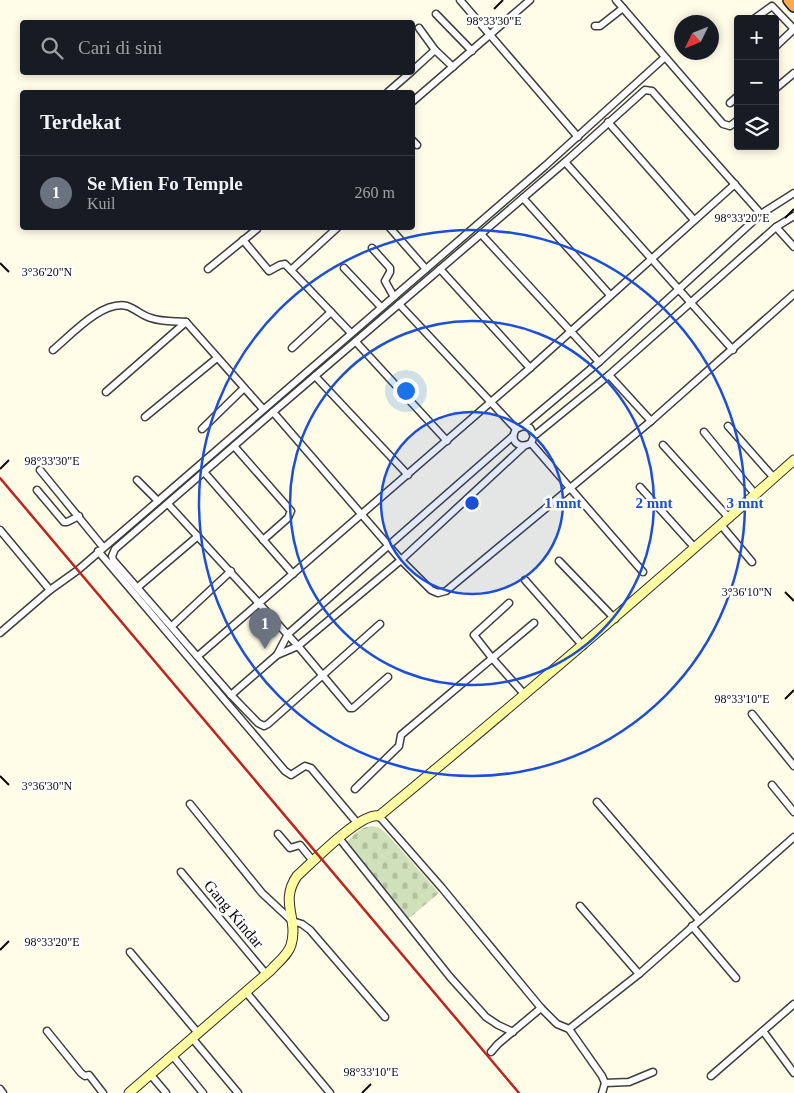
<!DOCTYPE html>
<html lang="id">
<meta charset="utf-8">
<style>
:root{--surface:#171b24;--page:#20242c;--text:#f1f3f6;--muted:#9ea1a6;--line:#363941;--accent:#7c3aed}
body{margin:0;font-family:"Times New Roman",serif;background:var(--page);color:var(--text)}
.controls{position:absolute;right:15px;top:15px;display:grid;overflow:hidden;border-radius:5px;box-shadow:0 2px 8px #0003}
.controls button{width:45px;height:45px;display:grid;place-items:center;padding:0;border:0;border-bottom:1px solid var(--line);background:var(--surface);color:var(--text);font:25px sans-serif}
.compass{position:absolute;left:674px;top:15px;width:45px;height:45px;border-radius:50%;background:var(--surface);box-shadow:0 2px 8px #0003;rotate:227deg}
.you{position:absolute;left:405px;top:390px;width:18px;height:18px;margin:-12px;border:4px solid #fff;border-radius:50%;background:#1a73e8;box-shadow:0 0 0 8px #1a73e833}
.badge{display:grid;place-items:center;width:32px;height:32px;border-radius:50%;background:var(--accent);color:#fff;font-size:16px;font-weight:700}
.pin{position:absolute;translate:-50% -41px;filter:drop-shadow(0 1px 2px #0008)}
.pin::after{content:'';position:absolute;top:26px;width:18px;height:15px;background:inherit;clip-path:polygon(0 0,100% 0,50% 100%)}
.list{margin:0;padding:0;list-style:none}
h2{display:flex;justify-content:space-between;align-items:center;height:65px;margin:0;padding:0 20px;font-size:21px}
h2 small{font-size:16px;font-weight:400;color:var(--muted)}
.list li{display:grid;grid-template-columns:32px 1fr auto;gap:15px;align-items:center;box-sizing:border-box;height:75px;padding:0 20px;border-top:1px solid var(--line)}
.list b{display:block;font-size:19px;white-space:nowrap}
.list p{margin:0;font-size:16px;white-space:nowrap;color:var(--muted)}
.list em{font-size:16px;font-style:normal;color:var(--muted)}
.icon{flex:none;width:28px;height:28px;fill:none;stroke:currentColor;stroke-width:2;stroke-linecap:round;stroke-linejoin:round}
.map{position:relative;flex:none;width:794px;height:1093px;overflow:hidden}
.search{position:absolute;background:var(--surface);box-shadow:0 2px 8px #0003;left:20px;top:20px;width:395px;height:55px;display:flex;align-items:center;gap:12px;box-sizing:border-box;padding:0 18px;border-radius:5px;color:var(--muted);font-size:19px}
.panel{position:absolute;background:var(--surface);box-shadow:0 2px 8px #0003;left:20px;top:90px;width:395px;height:140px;border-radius:5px}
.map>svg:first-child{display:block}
</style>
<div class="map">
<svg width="794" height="1093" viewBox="0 0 794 1093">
<defs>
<pattern id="cemetery-stones" width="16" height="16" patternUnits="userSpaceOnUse" patternTransform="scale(1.25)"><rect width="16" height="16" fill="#d0e0ba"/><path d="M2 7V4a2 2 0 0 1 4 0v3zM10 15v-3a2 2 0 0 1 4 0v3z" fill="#b1bf9f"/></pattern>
</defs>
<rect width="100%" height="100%" fill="#fffce8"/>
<polygon fill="url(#cemetery-stones)" points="372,826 380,828 388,835 439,893 407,920 346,842 362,828"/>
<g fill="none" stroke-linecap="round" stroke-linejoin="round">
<g stroke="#3e3e3e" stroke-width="9">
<g id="street">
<polyline points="460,0 578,137"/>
<polyline points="616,0 723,124 730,126 738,120"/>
<polyline points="436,14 472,51"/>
<polyline points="754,19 772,6 794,29"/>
<polyline points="595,26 600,26 623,8"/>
<polyline points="419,28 435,50 453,67"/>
<polyline points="775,47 794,29"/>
<polyline points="412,71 435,50"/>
<polyline points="775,89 794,73"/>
<polyline points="388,92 411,72"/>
<polyline points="412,102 530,0"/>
<polyline points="730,103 738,96"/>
<polyline points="608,122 694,220"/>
<polyline points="412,140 417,145"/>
<polyline points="565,162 733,350"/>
<polyline points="523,198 610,295"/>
<polyline points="776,227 794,247"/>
<polyline points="390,228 426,269"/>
<polyline points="481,234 599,362"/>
<polyline points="243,240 269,271 280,265 285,264 351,333"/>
<polyline points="372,248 390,268 390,272 385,281 394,297"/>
<polyline points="344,268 381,307"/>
<polyline points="208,269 257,229"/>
<polyline points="440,269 530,368"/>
<polyline points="291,270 337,228"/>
<polyline points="399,304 516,429"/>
<polyline points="356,342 447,441"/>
<polyline points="292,348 331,312"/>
<path d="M53 350C71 335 102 300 127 306 136 309 142 316 151 318 162 322 174 321 186 322L263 409"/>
<polyline points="609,375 651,421"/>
<polyline points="315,376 408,475"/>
<polyline points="106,392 186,322"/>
<polyline points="273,412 401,560 431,590 438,593 446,591 651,421 794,294"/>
<polyline points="145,417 217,358"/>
<path d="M523 426 530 428 534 436 531 443C519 450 509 441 516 429L523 426 599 362 761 214 794 193"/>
<polyline points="728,426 774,478"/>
<polyline points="202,429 244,388"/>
<polyline points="704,432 755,494"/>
<polyline points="534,436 609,375 776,227 794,216"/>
<polyline points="531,443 643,572"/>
<polyline points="663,445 729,518"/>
<polyline points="234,446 291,511 288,518 263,540"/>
<polyline points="40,470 103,547"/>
<polyline points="204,472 293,574"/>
<polyline points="137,480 158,501"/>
<polyline points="640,487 695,548"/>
<polyline points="37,490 64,522 67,522 79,516"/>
<polyline points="168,504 298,646 350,708 353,708 388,677"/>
<polyline points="721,525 752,562"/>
<polyline points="0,530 50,590"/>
<polyline points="98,551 285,771 291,775 305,766 311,768 358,824"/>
<polyline points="559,561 615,619"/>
<polyline points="525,580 583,646"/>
<polyline points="138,587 198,536"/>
<polyline points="509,603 474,635 492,658 525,695"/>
<polyline points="380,624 268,724 264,726 258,723 231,695 113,560 112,556 115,549 273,412 565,162 645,90 652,91 761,214"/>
<polyline points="172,626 231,571"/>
<polyline points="0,633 50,590 78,570 158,501 545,166 664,58"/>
<polyline points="277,655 288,634 513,436"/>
<polyline points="198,656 530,368 735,184"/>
<polyline points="231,695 277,655 298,646 401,560 524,446"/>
<polyline points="752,714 794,766"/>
<polyline points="772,785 794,812"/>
<polyline points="355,789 399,746 401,735 534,623"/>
<polyline points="597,802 699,920"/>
<polyline points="190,804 262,893 292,921 302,924 310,930 385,1017"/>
<polyline points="379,816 442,888 541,1008 557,1024 569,1029 602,1076 605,1083 602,1093"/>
<polyline points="278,834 290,848 300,845 313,861"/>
<polyline points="339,838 450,977 486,1017 498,1025 513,1032"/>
<polyline points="181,872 266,974"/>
<polyline points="580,906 639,974"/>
<polyline points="692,926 736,978"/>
<polyline points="130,952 198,1033"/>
<polyline points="246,992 330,1093"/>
<polyline points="569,1029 639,974 794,837"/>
<polyline points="47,1031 81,1073 85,1076 89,1075 103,1093"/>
<polyline points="763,1031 794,1073"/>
<polyline points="192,1038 238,1093"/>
<polyline points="491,1052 498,1044 541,1008"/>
<polyline points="172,1055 203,1093"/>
<polyline points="150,1074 166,1093"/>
<polyline points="711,1076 794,1004"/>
<polyline points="605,1083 629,1082 653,1072"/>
<polyline points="0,1089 3,1093"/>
</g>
</g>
<g stroke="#2d2d2d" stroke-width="11">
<path id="secondary" d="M129 1093 271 970C278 962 288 955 291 945 299 919 279 902 297 876 312 863 360 812 379 816 520 700 658 581 794 460"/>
</g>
<g stroke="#1c1c1c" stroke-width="14">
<polyline id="highway" points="789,0 794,6"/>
</g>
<use href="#street" stroke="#fff" stroke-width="6"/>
<use href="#secondary" stroke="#fffda3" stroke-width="9"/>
<use href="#highway" stroke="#f9aa4c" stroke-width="11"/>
<polyline stroke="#bd2620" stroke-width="2.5" points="0,478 519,1093"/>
</g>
<path fill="none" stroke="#0b0b0b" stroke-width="2" d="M494 9 503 0M785 218 794 209M0 263 9 272M0 469 9 460M785 592 794 601M785 699 794 690M0 776 9 785M0 950 9 941M362 1093 371 1084"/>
<circle cx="472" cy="503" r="91" fill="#1d4ed8" fill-opacity=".12"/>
<g fill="none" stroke="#1d4ed8" stroke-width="2.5">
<circle cx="472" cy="503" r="91"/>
<circle cx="472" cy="503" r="182"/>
<circle cx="472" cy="503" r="273"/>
</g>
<g text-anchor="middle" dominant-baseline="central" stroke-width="5" stroke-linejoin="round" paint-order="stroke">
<g font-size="16" fill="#0b0b0b" stroke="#fff">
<text transform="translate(234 914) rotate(50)">Gang Kindar</text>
</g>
</g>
<g font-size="12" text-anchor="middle" fill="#0b0b0b" stroke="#fff" stroke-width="5" stroke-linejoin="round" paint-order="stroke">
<text x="494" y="25">98°33'30"E</text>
<text x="742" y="222">98°33'20"E</text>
<text x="47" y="276">3°36'20"N</text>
<text x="52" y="465">98°33'30"E</text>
<text x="747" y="596">3°36'10"N</text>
<text x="742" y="703">98°33'10"E</text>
<text x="47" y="790">3°36'30"N</text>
<text x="52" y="946">98°33'20"E</text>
<text x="371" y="1076">98°33'10"E</text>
</g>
<circle cx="472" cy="503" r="8" fill="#1d4ed8" stroke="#fff" stroke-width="2.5"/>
<g font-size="15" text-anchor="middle" font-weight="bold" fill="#1d4ed8" stroke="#fff" stroke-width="5" stroke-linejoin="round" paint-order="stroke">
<text x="563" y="508">1 mnt</text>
<text x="654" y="508">2 mnt</text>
<text x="745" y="508">3 mnt</text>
</g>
</svg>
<div class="controls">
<button>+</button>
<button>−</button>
<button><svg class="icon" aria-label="layers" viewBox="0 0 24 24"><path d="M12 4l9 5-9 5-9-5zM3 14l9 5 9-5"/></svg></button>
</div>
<svg class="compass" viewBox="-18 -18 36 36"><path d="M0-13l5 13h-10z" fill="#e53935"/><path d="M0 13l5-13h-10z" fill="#9ea1a6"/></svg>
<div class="you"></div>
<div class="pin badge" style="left:265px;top:649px;background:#6b7280">1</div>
<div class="search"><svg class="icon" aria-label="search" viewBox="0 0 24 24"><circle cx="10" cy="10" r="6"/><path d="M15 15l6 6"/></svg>Cari di sini</div>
<section class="panel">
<h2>Terdekat<small></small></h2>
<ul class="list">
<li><span class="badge" style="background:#6b7280">1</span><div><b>Se Mien Fo Temple</b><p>Kuil</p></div><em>260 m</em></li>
</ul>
</section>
</div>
